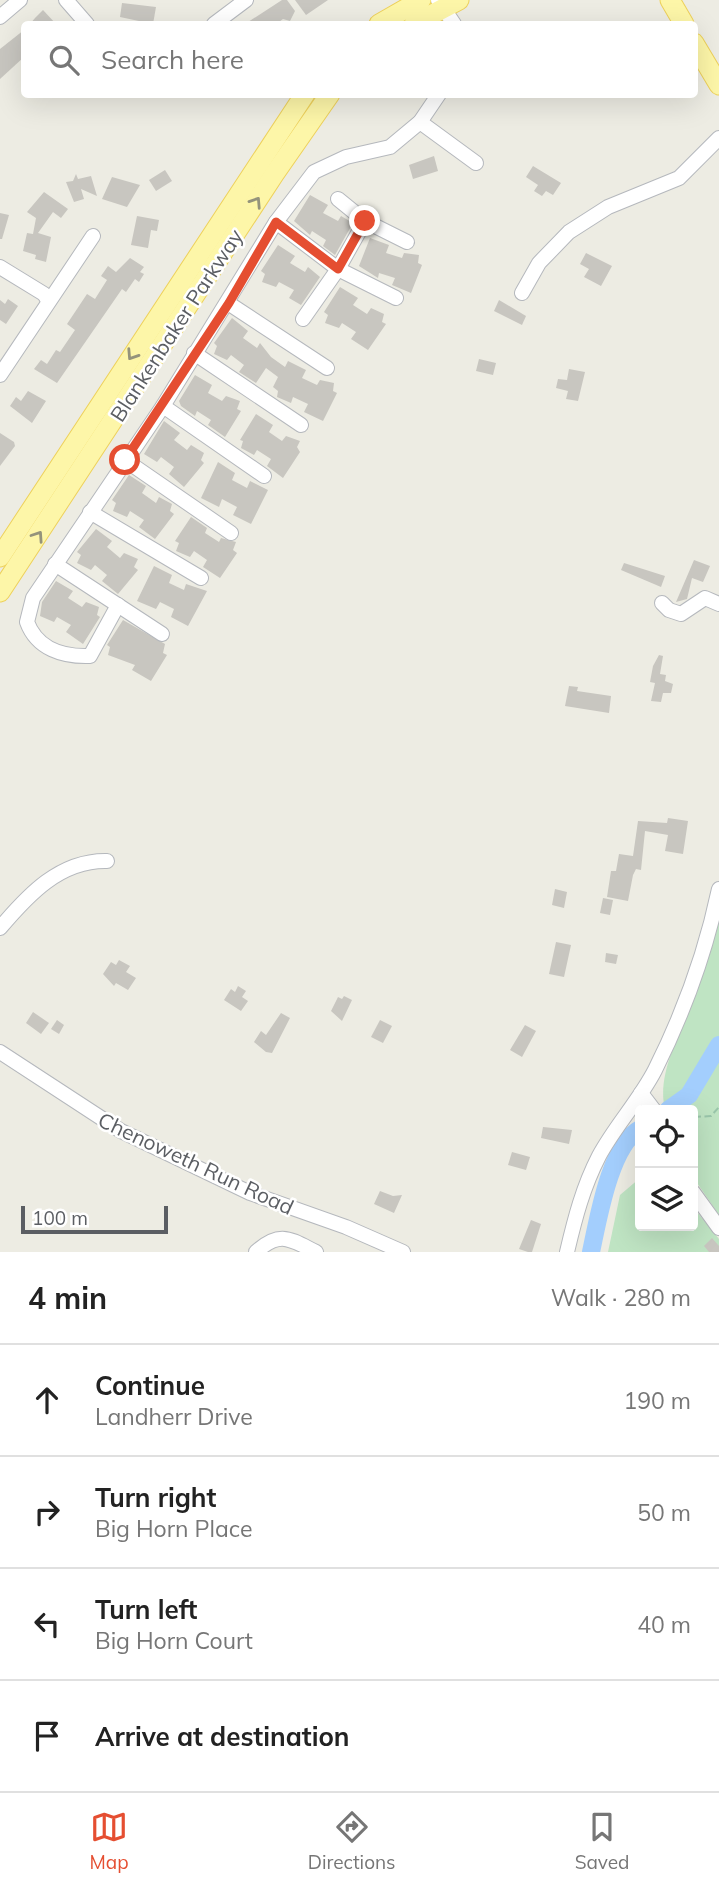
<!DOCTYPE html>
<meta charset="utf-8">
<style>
:root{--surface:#fff;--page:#f6f6f6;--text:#222;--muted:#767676;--line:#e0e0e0;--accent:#e54e31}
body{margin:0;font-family:Mulish,sans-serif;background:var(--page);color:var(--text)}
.controls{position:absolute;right:21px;bottom:21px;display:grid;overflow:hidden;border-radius:7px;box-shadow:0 7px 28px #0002}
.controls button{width:63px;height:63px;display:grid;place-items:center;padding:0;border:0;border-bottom:2px solid var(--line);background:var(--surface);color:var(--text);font:35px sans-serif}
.scale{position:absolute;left:21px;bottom:18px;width:147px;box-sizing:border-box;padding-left:7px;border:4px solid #5b5e63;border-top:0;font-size:19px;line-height:24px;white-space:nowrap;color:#5b5e63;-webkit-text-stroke:5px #fff;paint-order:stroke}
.stop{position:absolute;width:21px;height:21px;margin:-16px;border:5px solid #e54e31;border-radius:50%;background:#fff}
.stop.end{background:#e54e31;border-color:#fff;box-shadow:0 2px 7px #0008}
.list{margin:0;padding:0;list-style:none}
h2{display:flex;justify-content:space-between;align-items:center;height:91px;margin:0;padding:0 28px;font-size:30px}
h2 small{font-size:23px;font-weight:400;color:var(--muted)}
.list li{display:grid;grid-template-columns:46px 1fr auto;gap:21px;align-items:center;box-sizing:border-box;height:112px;padding:0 28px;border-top:2px solid var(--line)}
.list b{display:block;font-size:26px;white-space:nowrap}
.list p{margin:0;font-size:23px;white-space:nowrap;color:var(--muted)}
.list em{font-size:23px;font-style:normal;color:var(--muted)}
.icon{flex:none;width:38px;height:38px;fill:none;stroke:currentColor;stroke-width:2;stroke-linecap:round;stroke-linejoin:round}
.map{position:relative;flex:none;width:719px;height:1252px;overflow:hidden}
.search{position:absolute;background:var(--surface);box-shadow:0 7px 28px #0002;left:21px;right:21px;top:21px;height:77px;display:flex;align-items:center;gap:18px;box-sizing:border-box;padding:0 24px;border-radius:7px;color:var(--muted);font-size:26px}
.sheet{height:539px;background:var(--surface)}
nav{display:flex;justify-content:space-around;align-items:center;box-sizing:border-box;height:98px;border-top:2px solid var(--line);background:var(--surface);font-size:19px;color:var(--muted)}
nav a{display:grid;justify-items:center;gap:4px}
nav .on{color:var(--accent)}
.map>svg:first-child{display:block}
</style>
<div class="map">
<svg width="719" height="1252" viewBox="0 0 719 1252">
<rect width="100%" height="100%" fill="#edece3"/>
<g fill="#bfe4c3">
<path d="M719 908V1215L693 1177V1110H665C656 1072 682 1032 694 997 704 968 711 938 719 908Z"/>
<polygon points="640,1178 640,1226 693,1226 693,1207 719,1239 719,1252 608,1252 620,1195"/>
</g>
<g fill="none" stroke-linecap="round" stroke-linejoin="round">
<g stroke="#a3cefd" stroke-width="18">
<polyline points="668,1110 689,1095 719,1045"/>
<path d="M591 1252C598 1220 610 1145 640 1129"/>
</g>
</g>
<g fill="#c8c6c0">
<polygon points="282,0 287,0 295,11 290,21 283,19 276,24 245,24"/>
<polygon points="295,0 328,0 306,15"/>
<polygon points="122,3 156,7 153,24 120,17"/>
<polygon points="43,10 56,24 30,24 35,18"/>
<polygon points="24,30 24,57 0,79 0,49"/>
<polygon points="434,156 438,171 413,179 409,165"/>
<polygon points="533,166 561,183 553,195 546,191 542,196 534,191 538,185 526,177"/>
<polygon points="165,170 172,181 156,191 149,180"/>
<polygon points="76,174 78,179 91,176 97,196 81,189 84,199 74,202 66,182 73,181"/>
<polygon points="112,177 140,185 127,207 102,199"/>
<polygon points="44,192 68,209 61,218 53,212 38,233 51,237 46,262 35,259 36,255 23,251 27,233 33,234 36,218 27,212"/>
<polygon points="310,195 328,205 323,213 338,221 341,216 353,223 335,255 323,246 326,240 312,231 310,235 294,221"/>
<polygon points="0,213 9,215 2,239 0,239"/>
<polygon points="137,216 159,220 157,231 151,230 148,248 131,245"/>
<polygon points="370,238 389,245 386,253 402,258 404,253 419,255 418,263 422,265 411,293 392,285 395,278 379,273 378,278 359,266"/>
<polygon points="278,245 295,256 290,263 305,272 308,267 320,277 301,305 289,298 294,290 279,282 276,287 262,282 265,274 261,271"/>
<polygon points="586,253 612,266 601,286 584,277 589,269 580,264"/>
<polygon points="130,258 144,267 140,272 144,274 139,282 135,279 126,292 122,289 57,383 34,369 41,360 47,364 56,350 60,352 75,330 67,324 87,294 95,299 107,280 101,276 108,266 116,272"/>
<polygon points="340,287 358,298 353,305 367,314 371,308 384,314 382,322 386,324 368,350 351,339 356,332 342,323 339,328 325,323 328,315 324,312"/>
<polygon points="8,299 18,306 6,324 0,320 0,300 5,304"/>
<polygon points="499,300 526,316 522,325 494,311"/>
<polygon points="232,318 248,331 243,338 257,348 260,343 271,357 285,367 288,361 306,370 302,378 317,385 320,380 334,383 333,391 337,393 323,421 304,412 308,404 293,397 291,403 277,397 278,391 273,387 278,377 266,368 256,383 239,372 244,365 231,355 227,360 214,354 217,346 214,343"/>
<polygon points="479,359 496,363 493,375 476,371"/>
<polygon points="569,369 585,372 578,401 566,399 568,391 556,388 558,379 567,380"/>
<polygon points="195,375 212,385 208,393 222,401 226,396 240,401 237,409 241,411 225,437 208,425 211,420 197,411 195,416 181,406 179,401"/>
<polygon points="28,391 46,401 32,423 10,406 16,397 21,401"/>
<polygon points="256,414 273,425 269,432 282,441 286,436 300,441 297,447 300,452 283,478 267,466 271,459 257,450 254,455 241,448 243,441 240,440"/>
<polygon points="164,421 180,433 174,440 187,450 191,445 204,453 201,460 204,463 184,487 169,474 174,467 161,457 157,462 144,454"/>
<polygon points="0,433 14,442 15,446 0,466"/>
<polygon points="218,462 235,473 232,480 247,488 250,481 268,490 251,524 233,515 237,507 222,499 219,507 201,498"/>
<polygon points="129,475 146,486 142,493 156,503 159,497 172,504 170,511 174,514 155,539 139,527 144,520 130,511 127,517 113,511 116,503 112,500"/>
<polygon points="191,517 207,528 205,533 219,542 221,538 236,542 233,550 237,553 220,578 203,567 207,560 194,551 190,557 176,551 179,543 175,541"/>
<polygon points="96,529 112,541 107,547 120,558 124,553 138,559 134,567 138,570 118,594 102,581 107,575 95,565 91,570 77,563 81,555 77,552"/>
<polygon points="694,560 710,566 703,582 692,578 687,599 676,602"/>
<polygon points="624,563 665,576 661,587 621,570"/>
<polygon points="154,566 172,575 169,583 184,590 186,584 207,591 188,626 171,617 174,609 160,602 156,609 137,601"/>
<polygon points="56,581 73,591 68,598 82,607 86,602 99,607 97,615 100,617 83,644 66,632 71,625 57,617 54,622 40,616 42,602"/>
<polygon points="123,620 165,644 163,653 167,655 151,681 132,670 135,665 108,655 110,647 107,645"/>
<polygon points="659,655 663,656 660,674 666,675 665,681 673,684 671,693 663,693 661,702 651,701 655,683 650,682 653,666"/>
<polygon points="569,686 578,687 577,691 611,696 609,713 565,706"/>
<polygon points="668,818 688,821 683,854 665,851 668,835 645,831 641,870 636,869 633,875 628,901 607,897 611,871 616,871 619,854 633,856 638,821 667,823"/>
<polygon points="555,889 567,892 564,908 552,905"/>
<polygon points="603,898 613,900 610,915 600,913"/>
<polygon points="556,942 571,945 564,977 549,974"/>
<polygon points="606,953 618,955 616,964 605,962"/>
<polygon points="119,960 130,966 126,972 136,978 128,990 116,983 114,986 103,974 111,962 116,965"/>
<polygon points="238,986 246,991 242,997 248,1001 241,1011 224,1000 231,989 235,992"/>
<polygon points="344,996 352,1000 342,1021 331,1011 338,997 342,999"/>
<polygon points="33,1012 49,1023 41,1034 26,1023"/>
<polygon points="281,1013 290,1018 272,1053 266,1052 254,1042 261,1031 266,1035"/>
<polygon points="57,1020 64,1025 59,1034 51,1029"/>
<polygon points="380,1020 392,1026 383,1043 371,1037"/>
<polygon points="525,1025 536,1031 522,1057 510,1050"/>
<polygon points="543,1127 572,1130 569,1144 541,1138"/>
<polygon points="512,1152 530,1157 526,1170 508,1165"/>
<polygon points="380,1191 393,1196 402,1195 394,1213 374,1204"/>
<polygon points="531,1220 541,1224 532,1252 528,1252 519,1249"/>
<polygon points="712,1238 719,1246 719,1252 709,1252 704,1246"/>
</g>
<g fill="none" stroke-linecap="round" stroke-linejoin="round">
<g stroke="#b5b8bd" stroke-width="16">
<g id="minor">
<polyline points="66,0 87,24"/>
<polyline points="438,0 454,24"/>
<polyline points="0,17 20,0"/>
<polyline points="214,24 246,0"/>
<polyline points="420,122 476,163"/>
<polyline points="338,199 365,221 407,242"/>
<polyline points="276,222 338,269 396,298"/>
<polyline points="0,267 44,294 48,300"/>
<polyline points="522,293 539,263 569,232 608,207 679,178 719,138"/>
<polyline points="228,303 327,368"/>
<polyline points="303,319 338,269 365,221"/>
<polyline points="194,353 301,425"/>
<polyline points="0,375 93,236"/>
<polyline points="163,406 264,476"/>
<polyline points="125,460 231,533"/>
<polyline points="90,512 201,578"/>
<polyline points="55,564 162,634"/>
<polyline points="662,603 669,610 681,614 705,598 719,604"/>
<path d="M118 605 90 656C63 657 37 649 27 622L33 598 163 406 276 222 314 172 346 157 390 147 420 122 439 94"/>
<path d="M0 928C28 895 60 860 107 861"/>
<polyline points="0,1052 121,1131 250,1193 346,1227 403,1252"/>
<polyline points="641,1093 654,1110"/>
<polyline points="693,1192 719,1228"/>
<path d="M256 1252C280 1230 290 1239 316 1252"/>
<path d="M567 1252C575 1218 583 1187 599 1156 615 1126 639 1101 655 1070 683 1014 706 951 719 889"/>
</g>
</g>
<g stroke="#eed15b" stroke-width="21">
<g id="major">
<polyline points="670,0 684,24"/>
<polyline points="379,24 421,0"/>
<polyline points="414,24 459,0"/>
<polyline points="694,43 719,85"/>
<polyline points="0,557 305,94"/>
<polyline points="0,592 275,173 330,94"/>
</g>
</g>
<polyline stroke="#99c5aa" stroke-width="2" stroke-dasharray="7 3.5" stroke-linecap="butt" points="694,1117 711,1116 719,1107"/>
<use href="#minor" stroke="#fff" stroke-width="14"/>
<use href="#major" stroke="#fdf6a8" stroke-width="19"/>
</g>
<defs><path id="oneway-chevron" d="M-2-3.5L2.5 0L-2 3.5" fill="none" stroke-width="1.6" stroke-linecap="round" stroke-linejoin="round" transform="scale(1.75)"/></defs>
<g stroke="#94937b">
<use href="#oneway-chevron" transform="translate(256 202) rotate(-57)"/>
<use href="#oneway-chevron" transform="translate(132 355) rotate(123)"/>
<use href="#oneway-chevron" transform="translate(38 536) rotate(-56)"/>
</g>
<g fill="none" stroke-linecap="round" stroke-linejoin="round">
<polyline stroke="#e54e31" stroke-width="9" points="125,460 229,303 276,222 338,269 365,221"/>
</g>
<g text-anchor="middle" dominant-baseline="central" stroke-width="5" stroke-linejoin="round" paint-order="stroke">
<g font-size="21" fill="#5b5e63" stroke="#fff">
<text transform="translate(176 325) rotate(-57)">Blankenbaker Parkway</text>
<text transform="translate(196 1163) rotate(25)">Chenoweth Run Road</text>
</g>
</g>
</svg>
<div class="controls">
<button><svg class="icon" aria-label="locate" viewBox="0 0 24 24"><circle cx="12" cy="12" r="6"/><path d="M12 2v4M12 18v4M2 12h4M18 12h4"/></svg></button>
<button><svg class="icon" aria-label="layers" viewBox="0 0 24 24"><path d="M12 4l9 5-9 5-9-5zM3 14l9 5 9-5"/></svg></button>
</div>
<div class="scale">100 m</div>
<div class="stop" style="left:125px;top:460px"></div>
<div class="stop end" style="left:365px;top:221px"></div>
<div class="search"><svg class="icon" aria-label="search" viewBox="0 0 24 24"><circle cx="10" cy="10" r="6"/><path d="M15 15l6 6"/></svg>Search here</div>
</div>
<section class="sheet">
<h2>4 min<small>Walk · 280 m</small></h2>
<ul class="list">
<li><svg class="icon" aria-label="ahead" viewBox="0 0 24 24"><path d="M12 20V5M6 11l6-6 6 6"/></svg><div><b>Continue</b><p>Landherr Drive</p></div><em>190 m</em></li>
<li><svg class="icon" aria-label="right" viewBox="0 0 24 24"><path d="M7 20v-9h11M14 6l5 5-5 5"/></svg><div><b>Turn right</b><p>Big Horn Place</p></div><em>50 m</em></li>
<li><svg class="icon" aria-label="left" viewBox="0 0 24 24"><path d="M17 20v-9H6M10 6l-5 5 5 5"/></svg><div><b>Turn left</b><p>Big Horn Court</p></div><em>40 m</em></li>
<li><svg class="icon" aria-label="arrive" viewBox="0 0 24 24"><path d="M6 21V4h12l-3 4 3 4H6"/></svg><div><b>Arrive at destination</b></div></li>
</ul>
</section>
<nav>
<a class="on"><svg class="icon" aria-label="map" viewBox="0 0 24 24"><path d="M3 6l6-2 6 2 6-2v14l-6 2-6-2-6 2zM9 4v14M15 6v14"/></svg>Map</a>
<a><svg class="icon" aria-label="directions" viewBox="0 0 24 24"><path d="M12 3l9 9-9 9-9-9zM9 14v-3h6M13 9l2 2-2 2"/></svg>Directions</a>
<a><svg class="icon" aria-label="saved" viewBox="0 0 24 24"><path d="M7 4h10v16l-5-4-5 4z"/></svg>Saved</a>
</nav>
